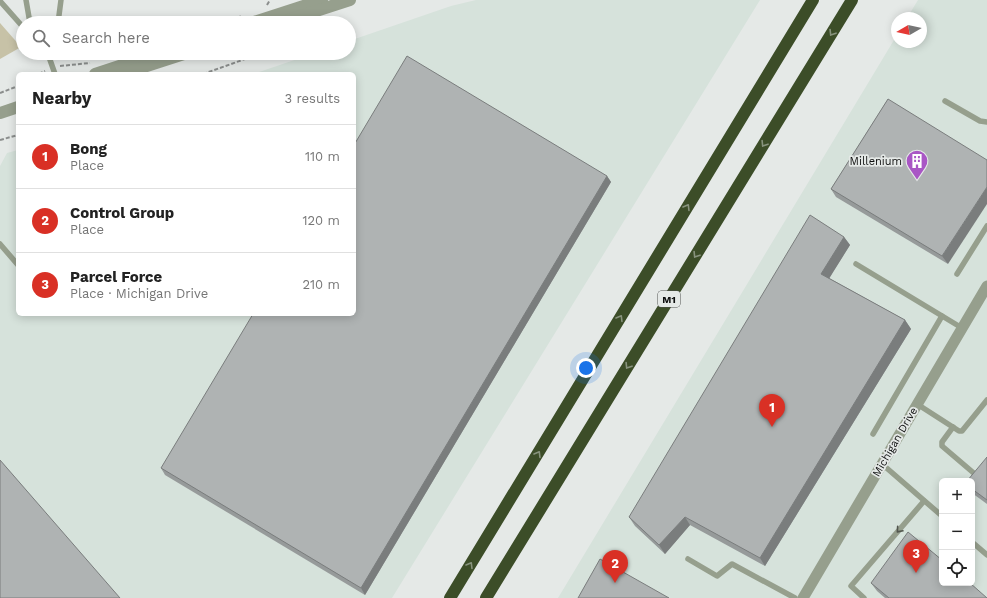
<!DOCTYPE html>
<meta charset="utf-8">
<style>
:root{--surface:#fff;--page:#f2f2f2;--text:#222;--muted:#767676;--line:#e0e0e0;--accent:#d93025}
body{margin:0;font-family:"Work Sans",sans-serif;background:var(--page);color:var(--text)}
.controls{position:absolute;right:12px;bottom:12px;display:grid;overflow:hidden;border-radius:6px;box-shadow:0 2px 10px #0003}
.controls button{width:36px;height:36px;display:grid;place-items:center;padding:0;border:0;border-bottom:1px solid var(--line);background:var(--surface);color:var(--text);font:20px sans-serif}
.compass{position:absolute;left:891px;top:12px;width:36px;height:36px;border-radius:50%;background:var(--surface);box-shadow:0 2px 10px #0003;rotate:261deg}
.you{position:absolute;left:586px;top:368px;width:14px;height:14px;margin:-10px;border:3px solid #fff;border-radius:50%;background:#1a73e8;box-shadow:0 0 0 6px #1a73e833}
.badge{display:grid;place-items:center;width:26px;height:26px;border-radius:50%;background:var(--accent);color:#fff;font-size:13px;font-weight:700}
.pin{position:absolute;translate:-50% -33px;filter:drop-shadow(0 1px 2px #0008)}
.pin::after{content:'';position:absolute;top:21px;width:14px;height:12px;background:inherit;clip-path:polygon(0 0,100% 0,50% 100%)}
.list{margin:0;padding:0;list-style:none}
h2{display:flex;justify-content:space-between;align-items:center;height:52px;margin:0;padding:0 16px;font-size:17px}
h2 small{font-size:13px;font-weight:400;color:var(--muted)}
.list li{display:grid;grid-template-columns:26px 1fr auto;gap:12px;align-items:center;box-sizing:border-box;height:64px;padding:0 16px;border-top:1px solid var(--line)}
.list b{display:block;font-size:15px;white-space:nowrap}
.list p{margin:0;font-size:13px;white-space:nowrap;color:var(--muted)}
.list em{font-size:13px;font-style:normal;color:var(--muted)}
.icon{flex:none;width:22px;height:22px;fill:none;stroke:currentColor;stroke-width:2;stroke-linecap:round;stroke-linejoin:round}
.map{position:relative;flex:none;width:987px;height:598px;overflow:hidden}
.search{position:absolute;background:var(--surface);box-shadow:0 2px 10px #0003;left:16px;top:16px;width:340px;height:44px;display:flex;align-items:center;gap:10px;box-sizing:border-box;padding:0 14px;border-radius:22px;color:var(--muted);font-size:15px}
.panel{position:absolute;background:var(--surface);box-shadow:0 2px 10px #0003;left:16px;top:72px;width:340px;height:244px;border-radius:6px}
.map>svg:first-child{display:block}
</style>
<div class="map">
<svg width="987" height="598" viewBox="0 0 987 598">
<rect width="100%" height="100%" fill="#e5e9e7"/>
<g fill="#d6e2db" fill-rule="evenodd">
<polygon points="476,0 760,0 392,598 0,598 0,166 7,153 18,150 18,314 354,314 354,74 253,74 315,53 349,53 349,41 451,6"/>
<path d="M918 0H987V598H558L897 35V42H921V18H907ZM942 481H972V583H942Z"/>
</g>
<polygon fill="#c7c2a7" points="0,23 21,47 0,59"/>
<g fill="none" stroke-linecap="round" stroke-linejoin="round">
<g stroke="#8b8e8d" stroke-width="2" stroke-dasharray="4 2" stroke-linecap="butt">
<polyline points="267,5 270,0"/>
<polyline points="220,23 242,16"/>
<polyline points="60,66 90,63"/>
<polyline points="39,74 45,71"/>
<polyline points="203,74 262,53"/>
<polyline points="0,93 18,86"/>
<polyline points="0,140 18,135"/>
</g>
<g stroke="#969f8d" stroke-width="5.5">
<polyline points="26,0 30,23"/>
<polyline points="0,1 23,27"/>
<polyline points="58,23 61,0"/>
<polyline points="46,53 49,57 55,74"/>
<polyline points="945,101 980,121 987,122"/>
<polyline points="0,244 18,265"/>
<polyline points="856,264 962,328"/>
<polyline points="957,274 987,226"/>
<polyline points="917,404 959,431 962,431 987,400"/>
<polyline points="953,427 942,442 942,446 976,475"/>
<polyline points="873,434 942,316"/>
<polyline points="882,464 942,516"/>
<polyline points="972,542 987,555"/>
<polyline points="688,559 717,576 732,564 795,598"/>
<polyline points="864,598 851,586 924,501"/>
</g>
<polyline stroke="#969f8d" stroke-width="11" points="803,598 987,286"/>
<g stroke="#969f8d" stroke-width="12">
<polyline points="251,23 322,0"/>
<polyline points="279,23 350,0"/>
<polyline points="95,74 159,53"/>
<polyline points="122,74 187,53"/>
<polyline points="0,113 18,107"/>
</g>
<g stroke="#3c4d28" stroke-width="12">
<polyline points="450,598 813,0"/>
<polyline points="486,598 852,0"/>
</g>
</g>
<g fill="#969a9a">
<polygon points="888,99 948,264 836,197 831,189"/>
<polygon points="607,176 611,182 365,595 165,475 161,468"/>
<polygon points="844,237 850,245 829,278 905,320 911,329 765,566 690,525 665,554 635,526 629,517"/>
<polygon points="987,457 987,504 972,493 972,481"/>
<polygon points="871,583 987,598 885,598 877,591"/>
</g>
<g fill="#7a7d7d">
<polygon points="607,176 611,182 365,595 361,588"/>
<polygon points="987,187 987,204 948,264 942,256"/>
<polygon points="844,237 850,245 827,282 821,274"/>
<polygon points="905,320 911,329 765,566 760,558"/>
<polygon points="685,517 690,525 665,554 659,545"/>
</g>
<g fill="#afb3b3" stroke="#7a7d7d">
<polygon points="407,56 607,176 361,588 161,468 253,314 354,314 354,145"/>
<polygon points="888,99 987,160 987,187 942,256 831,189"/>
<polygon points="810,215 844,237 821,274 905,320 760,558 685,517 659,545 629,517"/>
<polygon points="987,457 987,500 972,489 972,481 967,481"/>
<polygon points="0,460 120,598 0,598"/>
<polygon points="908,532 942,560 942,583 970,583 987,598 889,598 871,583"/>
<polygon points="600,559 669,598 578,598"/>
</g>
<defs><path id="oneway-chevron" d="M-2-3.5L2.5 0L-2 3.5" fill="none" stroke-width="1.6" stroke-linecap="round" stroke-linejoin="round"/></defs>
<g stroke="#88937e">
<use href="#oneway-chevron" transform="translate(832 33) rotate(122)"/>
<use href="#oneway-chevron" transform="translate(764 144) rotate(122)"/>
<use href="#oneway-chevron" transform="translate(687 207) rotate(-59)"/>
<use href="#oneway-chevron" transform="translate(696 255) rotate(122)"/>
<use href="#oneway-chevron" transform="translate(620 318) rotate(-59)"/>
<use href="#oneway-chevron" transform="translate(628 366) rotate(122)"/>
<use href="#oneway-chevron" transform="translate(538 454) rotate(-59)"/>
<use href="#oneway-chevron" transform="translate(470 565) rotate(-59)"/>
</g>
<use stroke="#52564e" href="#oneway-chevron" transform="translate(899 530) rotate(131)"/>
<defs>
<g id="building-pin" transform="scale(1.15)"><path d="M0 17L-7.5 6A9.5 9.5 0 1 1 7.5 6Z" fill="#a956c5" stroke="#e5e9e7"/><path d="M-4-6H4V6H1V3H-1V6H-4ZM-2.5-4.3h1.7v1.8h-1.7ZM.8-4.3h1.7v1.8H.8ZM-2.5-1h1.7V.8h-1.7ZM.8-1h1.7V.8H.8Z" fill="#fff"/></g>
</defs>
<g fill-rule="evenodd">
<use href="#building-pin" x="917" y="161"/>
</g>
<g text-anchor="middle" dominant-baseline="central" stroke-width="3.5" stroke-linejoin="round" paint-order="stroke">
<rect fill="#e5e9e7" stroke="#4e504f" stroke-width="1" x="658" y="291" width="22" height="16" rx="3"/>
<g font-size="10" font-weight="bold" fill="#0d0e0e">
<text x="669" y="299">M1</text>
</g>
<g font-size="11" fill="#0d0e0e" stroke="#e5e9e7" text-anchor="end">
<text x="902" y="161">Millenium</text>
</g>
<g font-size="11" fill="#0d0e0e" stroke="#e5e9e7">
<text transform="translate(895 442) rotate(-60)">Michigan Drive</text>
</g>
</g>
</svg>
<div class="controls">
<button>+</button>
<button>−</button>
<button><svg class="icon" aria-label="locate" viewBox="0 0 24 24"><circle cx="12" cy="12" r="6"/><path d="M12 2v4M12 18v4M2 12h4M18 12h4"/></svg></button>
</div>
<svg class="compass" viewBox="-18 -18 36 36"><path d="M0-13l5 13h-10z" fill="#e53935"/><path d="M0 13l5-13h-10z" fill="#767676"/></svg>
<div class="you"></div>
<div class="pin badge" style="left:772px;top:427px">1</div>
<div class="pin badge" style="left:615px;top:583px">2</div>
<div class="pin badge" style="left:916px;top:573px">3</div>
<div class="search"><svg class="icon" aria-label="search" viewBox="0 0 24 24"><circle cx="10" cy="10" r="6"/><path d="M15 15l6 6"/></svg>Search here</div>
<section class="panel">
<h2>Nearby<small>3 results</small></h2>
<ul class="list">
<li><span class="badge">1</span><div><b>Bong</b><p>Place</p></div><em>110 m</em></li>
<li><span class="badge">2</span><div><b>Control Group</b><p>Place</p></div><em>120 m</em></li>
<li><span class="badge">3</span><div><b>Parcel Force</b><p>Place · Michigan Drive</p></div><em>210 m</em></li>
</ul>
</section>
</div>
